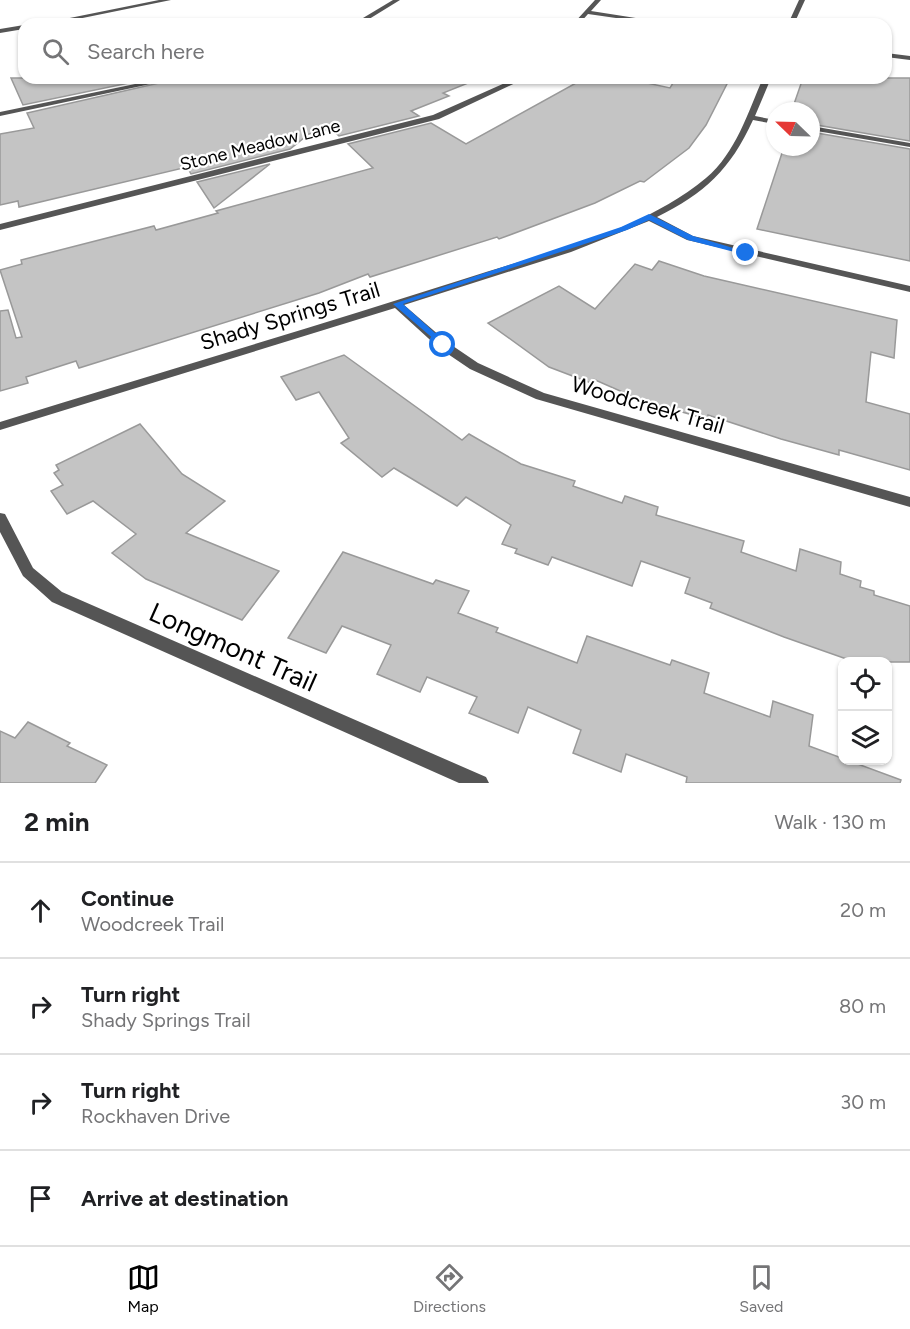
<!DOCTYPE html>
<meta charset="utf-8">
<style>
:root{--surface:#fff;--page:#f2f2f2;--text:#202124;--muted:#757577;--line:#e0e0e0;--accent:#000}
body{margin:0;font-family:Figtree,sans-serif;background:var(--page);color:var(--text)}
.controls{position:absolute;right:18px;bottom:18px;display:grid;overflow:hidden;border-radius:12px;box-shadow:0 2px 4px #0004}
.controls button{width:54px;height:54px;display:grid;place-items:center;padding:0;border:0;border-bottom:2px solid var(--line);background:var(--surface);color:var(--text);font:30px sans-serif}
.compass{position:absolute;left:766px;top:102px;width:54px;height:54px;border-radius:50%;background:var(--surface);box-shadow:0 2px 4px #0004;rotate:293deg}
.stop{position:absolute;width:18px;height:18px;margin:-14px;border:4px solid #1a73e8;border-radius:50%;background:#fff}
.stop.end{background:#1a73e8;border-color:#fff;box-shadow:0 2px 6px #0008}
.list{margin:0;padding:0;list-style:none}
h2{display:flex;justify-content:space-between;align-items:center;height:78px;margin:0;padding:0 24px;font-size:26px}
h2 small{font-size:20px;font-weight:400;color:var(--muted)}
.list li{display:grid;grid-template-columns:39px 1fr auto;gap:18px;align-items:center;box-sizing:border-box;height:96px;padding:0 24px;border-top:2px solid var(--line)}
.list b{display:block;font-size:22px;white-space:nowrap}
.list p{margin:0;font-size:20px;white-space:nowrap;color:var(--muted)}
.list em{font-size:20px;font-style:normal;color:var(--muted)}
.icon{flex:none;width:33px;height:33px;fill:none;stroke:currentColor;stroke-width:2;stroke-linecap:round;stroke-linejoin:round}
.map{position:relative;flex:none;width:910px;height:783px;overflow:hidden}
.search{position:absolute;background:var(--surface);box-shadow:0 2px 4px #0004;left:18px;right:18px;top:18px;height:66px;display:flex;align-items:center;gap:15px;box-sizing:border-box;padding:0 21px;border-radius:18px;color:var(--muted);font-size:22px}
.sheet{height:462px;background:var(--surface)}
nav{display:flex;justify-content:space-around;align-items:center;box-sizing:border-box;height:84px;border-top:2px solid var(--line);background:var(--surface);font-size:16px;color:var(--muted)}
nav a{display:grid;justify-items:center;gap:3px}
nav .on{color:var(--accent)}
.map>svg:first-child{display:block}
</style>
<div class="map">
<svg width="910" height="783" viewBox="0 0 910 783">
<rect width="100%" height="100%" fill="#fff"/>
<g fill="#c4c4c4" stroke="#999" stroke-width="1.5">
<polygon points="11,78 153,78 23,105"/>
<polygon points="181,78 478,78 478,79 443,93 449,96 411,111 419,116 339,136 331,129 309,134 290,149 191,174 187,167 19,207 18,201 0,205 0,134 34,128 27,113"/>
<polygon points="585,78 619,82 624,78 670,88 676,78 730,78 706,125 689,148 644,182 640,181 595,203 499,239 497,237 370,277 368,274 319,293 79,368 76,361 26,377 28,383 0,391 0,311 8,310 16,338 22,337 0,270 22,264 21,260 154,226 156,230 218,213 216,211 373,168 348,144 431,123 466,144"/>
<polygon points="803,78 910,78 910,141 811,124 811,111 796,111 798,107 793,107"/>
<polygon points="811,132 910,149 910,261 757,229 784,147 811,147"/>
<polygon points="270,164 214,208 197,182"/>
<polygon points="659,261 704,276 897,320 894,358 871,352 866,402 910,414 910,470 839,450 839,455 781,439 708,415 707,419 643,401 593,379 591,383 549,367 488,323 559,286 595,309 635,264 652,270"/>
<polygon points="344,355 462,440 469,434 521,464 575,481 573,486 622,503 625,496 658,507 656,515 744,541 741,552 796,571 800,549 841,562 840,574 861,581 860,587 874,591 874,595 910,606 910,662 855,662 784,637 710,608 712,603 685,593 690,578 641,561 632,586 552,557 548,565 515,553 517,549 502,544 511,525 466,497 457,506 394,468 382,477 341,443 349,438 319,392 296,400 281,377"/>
<polygon points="140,424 182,474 225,501 186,533 279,571 242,620 146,579 112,553 136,534 93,501 67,514 51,491 63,485 54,473 59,470 56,465"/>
<polygon points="343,552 433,584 436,580 469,591 458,613 498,628 496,632 577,663 587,636 670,665 672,660 709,673 704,693 770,717 773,701 813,715 809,746 901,780 900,783 686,783 687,777 626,754 621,772 573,753 581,730 528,707 518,733 469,713 477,697 427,677 420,692 377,674 391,645 342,626 326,653 288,638"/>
<polygon points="28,722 70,743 67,746 107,765 95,783 0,783 0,731 15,738"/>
</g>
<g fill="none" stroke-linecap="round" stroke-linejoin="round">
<g fill="#555" fill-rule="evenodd">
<polygon points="159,0 171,0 53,24 40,24"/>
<polygon points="393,0 400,0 361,24 353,24"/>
<polygon points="595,0 601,0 591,11 674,24 658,24 588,14 579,24 573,24"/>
<polygon points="799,0 805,0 794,24 788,24"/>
<polygon points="24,25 24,29 0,33 0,29"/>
<polygon points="886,53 910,56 910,60 886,57"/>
<polygon points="164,78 179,78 0,116 0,112"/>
<polygon points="516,78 526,78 439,119 0,230 0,224 433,115"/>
<path d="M763 78H771L755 116 775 120V124L753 120C730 170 705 193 657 217L693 236 910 286V292L687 240 649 221 571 252 404 305 447 342 478 363 544 393 910 497V507L536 399 470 369 439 348 395 308 0 430V422C155 374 310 328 464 279 546 252 638 234 706 178 736 153 748 112 763 78Z"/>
<polygon points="811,126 910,143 910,147 811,130"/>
<polygon points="0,513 5,514 33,568 62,592 486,777 489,783 459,783 52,602 23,576 0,532"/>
</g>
</g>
<polygon fill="#1a73e8" points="649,214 693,236 750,253 746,255 688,240 649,220 627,230 403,304 446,343 446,347 443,347 393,304 621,227"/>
<g text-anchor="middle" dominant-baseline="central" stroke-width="4.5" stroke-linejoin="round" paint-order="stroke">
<g font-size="18" fill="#000" stroke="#fff">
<text transform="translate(260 145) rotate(-14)">Stone Meadow Lane</text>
</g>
<g font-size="22" fill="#000" stroke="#fff">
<text transform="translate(290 316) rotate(-17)">Shady Springs Trail</text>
<text transform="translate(648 405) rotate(16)">Woodcreek Trail</text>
</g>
<g font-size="27" fill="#000" stroke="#fff">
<text transform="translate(233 647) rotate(24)">Longmont Trail</text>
</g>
</g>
</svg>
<div class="controls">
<button><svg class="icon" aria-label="locate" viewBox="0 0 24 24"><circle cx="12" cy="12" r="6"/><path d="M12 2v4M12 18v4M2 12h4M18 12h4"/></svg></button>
<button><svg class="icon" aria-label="layers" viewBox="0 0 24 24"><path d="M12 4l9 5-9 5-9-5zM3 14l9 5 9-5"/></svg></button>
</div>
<svg class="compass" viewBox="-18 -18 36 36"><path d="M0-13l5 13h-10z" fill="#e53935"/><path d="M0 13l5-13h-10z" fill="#757577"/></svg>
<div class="stop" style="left:443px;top:345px"></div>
<div class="stop end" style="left:746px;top:253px"></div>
<div class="search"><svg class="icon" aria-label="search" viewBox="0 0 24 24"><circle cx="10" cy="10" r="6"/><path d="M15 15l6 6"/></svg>Search here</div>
</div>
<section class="sheet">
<h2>2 min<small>Walk · 130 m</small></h2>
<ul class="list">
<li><svg class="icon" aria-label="ahead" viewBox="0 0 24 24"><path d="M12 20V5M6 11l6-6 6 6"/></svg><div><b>Continue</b><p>Woodcreek Trail</p></div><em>20 m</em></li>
<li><svg class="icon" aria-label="right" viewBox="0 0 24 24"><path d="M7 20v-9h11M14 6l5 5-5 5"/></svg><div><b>Turn right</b><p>Shady Springs Trail</p></div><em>80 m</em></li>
<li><svg class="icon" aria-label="right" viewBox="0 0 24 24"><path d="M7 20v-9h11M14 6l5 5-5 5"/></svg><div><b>Turn right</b><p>Rockhaven Drive</p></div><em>30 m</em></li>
<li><svg class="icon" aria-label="arrive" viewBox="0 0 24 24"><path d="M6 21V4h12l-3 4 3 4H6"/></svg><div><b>Arrive at destination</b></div></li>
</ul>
</section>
<nav>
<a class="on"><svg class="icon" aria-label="map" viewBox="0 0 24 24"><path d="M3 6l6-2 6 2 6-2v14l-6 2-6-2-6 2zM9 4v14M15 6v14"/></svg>Map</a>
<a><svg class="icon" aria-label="directions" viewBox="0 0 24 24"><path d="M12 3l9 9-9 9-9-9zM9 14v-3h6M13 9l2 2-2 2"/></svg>Directions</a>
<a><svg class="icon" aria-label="saved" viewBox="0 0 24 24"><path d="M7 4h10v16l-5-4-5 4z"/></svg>Saved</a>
</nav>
